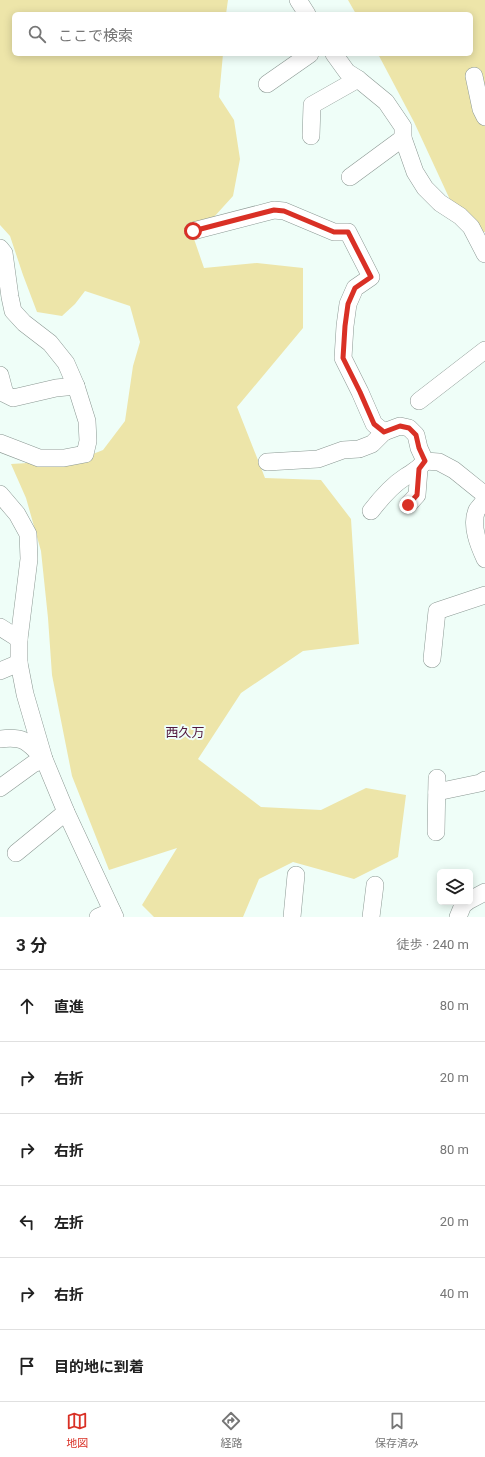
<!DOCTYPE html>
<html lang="ja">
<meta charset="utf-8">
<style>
:root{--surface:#fff;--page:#f6f6f6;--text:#222;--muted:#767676;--line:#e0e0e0;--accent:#d93025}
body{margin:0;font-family:Roboto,"Noto Sans JP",sans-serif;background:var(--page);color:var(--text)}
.controls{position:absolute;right:12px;bottom:12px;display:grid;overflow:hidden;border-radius:6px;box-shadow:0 2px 10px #0003}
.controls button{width:36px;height:36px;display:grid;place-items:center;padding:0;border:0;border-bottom:1px solid var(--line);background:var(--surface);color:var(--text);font:20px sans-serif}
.stop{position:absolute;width:12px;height:12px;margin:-9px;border:3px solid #d93025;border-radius:50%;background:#fff}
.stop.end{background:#d93025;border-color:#fff;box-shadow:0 1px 4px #0008}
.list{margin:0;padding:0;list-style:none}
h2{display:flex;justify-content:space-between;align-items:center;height:52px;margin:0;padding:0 16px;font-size:17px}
h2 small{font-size:13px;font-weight:400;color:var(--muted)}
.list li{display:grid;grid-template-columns:26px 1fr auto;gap:12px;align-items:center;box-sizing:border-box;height:72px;padding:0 16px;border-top:1px solid var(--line)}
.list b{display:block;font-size:15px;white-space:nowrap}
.list em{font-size:13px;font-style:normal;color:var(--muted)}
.icon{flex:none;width:22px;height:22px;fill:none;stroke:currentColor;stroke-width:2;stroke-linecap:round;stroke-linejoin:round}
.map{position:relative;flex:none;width:485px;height:917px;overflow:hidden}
.search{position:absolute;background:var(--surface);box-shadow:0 2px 10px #0003;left:12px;right:12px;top:12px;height:44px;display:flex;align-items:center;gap:10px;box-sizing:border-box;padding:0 14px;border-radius:6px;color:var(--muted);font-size:15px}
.sheet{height:484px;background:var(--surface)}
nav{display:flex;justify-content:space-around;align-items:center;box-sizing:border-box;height:56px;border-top:1px solid var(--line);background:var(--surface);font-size:11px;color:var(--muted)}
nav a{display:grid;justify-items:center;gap:2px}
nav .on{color:var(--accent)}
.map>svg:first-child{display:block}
</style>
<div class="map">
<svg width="485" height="917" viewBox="0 0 485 917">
<rect width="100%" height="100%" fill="#effef8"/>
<g fill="#ede5a9">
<polygon points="0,0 228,0 226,14 14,14 14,54 223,54 219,97 234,120 240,159 233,196 214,217 193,236 204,268 257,263 303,268 303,328 237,407 265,478 321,480 351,519 359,644 303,651 241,693 198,759 261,807 321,810 366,788 406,795 398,857 354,879 293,862 259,879 243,917 154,917 142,905 177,848 109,870 72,776 52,675 48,618 41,551 26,498 11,464 78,460 103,450 125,421 133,366 140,342 130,306 85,291 75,304 62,316 37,312 23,275 10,236 0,225"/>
<polygon points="348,0 485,0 485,232 464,230 414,122 378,54 471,54 471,14 356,14"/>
</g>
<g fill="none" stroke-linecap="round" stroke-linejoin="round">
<g stroke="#8b9893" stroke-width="18">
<g id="street">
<polyline points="298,0 307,14"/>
<polyline points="334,54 347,72 358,79 386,102 403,127 403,138 415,172 425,188 440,203 460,216 471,227 485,254"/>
<polyline points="474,76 481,109 485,117"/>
<polyline points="267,84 310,54"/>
<polyline points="311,136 312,105 358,79"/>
<polyline points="350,177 403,138"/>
<polyline points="193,231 274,210 284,211 334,232 348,232 371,277 355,288 348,304 345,326 343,358 360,392 374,424 384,432 400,426 409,428 416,435 419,448 425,461"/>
<polyline points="0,248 4,253 10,297 13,311 24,323 50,343 66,363 76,386 87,421 88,441 85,454 64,458 39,458 0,443"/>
<polyline points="0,375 5,394 13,398 56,388 76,386"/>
<polyline points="419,401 485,350"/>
<polyline points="425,461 439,462 454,470 485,495"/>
<polyline points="267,462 318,459 343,450 359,449 372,444 384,432"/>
<polyline points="0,494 17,514 28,534 29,559 19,639 19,663 25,694 44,759 66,812 115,917"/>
<path d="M485 500C483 503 479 507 477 510 470 525 479 546 485 559"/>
<polyline points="408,505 417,495 419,469"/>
<path d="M371 511C381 498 391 486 405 477 414 471 418 470 425 461"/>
<polyline points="0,627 19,639"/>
<polyline points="432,659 437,611 485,595"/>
<polyline points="0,671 19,663"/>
<path d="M0 739C25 736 28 742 44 759L33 764 0 788"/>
<polyline points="437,792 480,783 485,780"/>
<polyline points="436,832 437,778"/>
<polyline points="16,853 66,812"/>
<polyline points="470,900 485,892"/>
<polyline points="98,917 112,911"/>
<polyline points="292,917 296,875"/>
<polyline points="371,917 375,885"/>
<polyline points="458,917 463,905 467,902"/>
</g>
</g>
<use href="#street" stroke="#fff" stroke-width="17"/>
</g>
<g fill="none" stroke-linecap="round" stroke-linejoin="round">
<polyline stroke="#d93025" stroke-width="5" points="193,231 274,210 284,211 334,232 348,232 371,277 355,288 348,304 345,326 343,358 360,392 374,424 384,432 400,426 409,428 416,435 419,448 425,461 419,469 417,495 408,505"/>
</g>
<g text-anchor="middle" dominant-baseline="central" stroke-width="4" stroke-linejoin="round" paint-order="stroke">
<g font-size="13" fill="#51163d" stroke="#effef8">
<text x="185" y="732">西久万</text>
</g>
</g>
</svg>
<div class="controls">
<button><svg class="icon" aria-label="layers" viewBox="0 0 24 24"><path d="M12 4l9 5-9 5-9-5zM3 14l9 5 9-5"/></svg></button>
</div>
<div class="stop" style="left:193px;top:231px"></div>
<div class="stop end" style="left:408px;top:505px"></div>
<div class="search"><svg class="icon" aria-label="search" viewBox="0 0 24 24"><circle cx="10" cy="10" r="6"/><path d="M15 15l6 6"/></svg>ここで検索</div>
</div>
<section class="sheet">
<h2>3 分<small>徒歩 · 240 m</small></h2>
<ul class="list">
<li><svg class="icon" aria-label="ahead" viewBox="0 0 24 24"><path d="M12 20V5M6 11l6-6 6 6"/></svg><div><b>直進</b></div><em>80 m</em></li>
<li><svg class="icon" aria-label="right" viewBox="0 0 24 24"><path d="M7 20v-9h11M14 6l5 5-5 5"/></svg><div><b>右折</b></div><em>20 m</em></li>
<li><svg class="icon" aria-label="right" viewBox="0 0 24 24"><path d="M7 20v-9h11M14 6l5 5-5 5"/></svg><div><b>右折</b></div><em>80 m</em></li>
<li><svg class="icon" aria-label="left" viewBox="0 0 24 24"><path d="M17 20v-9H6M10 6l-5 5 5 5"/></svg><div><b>左折</b></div><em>20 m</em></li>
<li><svg class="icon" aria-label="right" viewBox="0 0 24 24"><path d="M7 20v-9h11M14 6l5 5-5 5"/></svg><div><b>右折</b></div><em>40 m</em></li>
<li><svg class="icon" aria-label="arrive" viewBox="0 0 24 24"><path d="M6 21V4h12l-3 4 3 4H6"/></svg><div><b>目的地に到着</b></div></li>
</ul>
</section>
<nav>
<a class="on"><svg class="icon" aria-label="map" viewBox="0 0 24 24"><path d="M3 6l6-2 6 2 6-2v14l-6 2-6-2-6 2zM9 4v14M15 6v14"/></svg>地図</a>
<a><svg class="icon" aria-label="directions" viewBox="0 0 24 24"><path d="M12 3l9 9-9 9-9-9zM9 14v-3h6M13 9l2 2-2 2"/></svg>経路</a>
<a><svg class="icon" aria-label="saved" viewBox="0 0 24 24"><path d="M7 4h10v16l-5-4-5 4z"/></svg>保存済み</a>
</nav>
